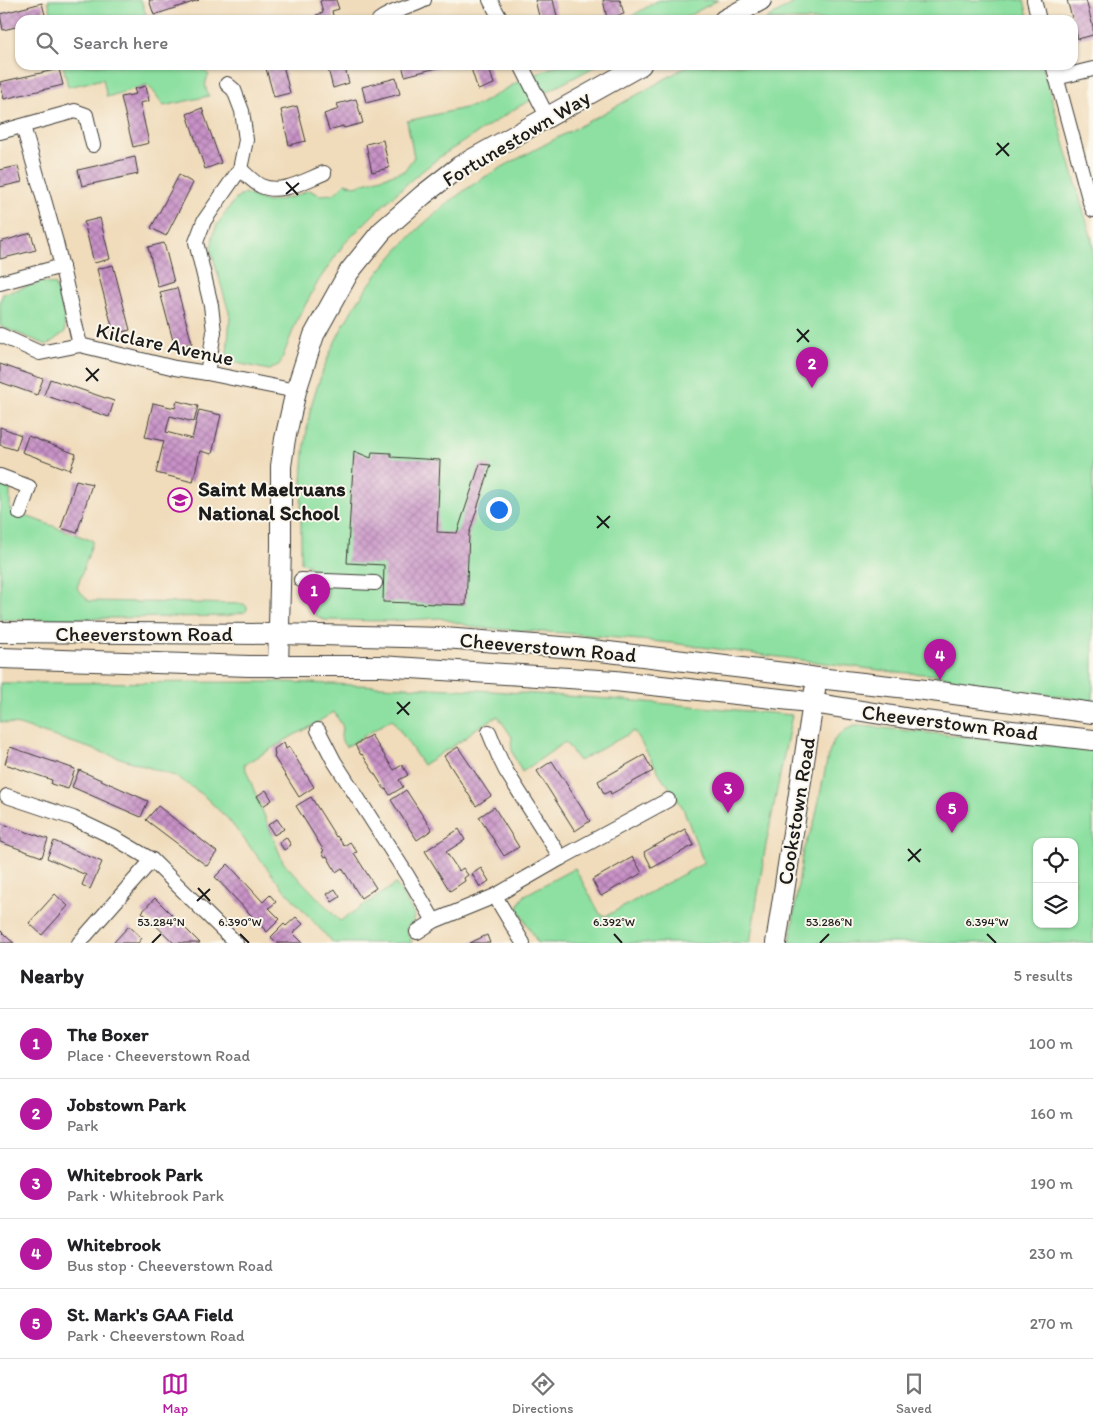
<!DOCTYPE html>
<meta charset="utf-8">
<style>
:root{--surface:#fff;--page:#f2f2f2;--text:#202124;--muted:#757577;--line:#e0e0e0;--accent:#b5179e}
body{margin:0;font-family:Itim,sans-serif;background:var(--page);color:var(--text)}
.controls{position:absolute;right:15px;bottom:15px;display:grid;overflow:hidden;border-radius:10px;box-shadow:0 1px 4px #0004}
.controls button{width:45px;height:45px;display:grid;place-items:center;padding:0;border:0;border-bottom:1px solid var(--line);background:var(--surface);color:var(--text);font:25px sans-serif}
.you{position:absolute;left:498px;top:509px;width:18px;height:18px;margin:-12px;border:4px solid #fff;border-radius:50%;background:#1a73e8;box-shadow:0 0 0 8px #1a73e833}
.badge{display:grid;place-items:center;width:32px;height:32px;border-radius:50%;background:var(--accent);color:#fff;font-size:16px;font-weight:700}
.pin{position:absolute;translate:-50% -41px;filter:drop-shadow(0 1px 2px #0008)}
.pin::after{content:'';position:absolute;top:26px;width:18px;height:15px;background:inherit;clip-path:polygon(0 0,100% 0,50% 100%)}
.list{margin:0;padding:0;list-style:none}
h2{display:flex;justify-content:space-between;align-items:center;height:65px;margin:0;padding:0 20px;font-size:21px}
h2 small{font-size:16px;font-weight:400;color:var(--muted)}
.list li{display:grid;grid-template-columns:32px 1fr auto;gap:15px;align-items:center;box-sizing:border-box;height:70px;padding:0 20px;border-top:1px solid var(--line)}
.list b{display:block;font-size:19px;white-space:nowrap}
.list p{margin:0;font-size:16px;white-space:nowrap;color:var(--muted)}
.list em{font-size:16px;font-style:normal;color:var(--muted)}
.icon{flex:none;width:28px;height:28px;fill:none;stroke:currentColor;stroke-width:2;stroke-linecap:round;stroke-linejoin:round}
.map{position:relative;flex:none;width:1093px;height:943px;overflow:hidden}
.search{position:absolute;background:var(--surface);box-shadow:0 1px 4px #0004;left:15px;right:15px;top:15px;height:55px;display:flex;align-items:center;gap:12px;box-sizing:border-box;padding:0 18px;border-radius:15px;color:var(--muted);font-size:19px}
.sheet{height:415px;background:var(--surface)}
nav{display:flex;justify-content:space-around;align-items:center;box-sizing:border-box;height:70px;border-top:1px solid var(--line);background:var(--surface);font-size:14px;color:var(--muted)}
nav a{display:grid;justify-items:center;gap:2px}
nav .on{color:var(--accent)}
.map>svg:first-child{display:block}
</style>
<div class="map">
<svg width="1093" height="943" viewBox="0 0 1093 943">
<defs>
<pattern id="building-cross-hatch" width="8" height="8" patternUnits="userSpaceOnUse" patternTransform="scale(1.25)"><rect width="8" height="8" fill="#c892c7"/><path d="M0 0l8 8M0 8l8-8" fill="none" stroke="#a276a1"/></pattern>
</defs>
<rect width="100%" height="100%" fill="#fbf7ec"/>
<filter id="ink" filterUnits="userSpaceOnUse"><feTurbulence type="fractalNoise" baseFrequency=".02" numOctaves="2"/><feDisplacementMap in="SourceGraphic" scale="10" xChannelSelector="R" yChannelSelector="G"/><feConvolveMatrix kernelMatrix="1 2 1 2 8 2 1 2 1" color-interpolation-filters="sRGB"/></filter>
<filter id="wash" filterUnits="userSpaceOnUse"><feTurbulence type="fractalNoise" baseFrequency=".0096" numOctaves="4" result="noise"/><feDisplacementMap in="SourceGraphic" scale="20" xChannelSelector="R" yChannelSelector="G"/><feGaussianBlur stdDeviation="1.12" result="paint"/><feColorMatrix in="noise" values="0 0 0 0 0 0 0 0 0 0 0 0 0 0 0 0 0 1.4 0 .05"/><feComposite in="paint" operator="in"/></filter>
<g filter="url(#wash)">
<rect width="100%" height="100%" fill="#f0dcbb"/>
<g fill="#8de0a1" stroke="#547e5e" fill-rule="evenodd">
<polygon points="48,0 141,0 148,20 53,20"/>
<polygon points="659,0 718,0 681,20 625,20"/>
<polygon points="799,0 1024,0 1029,20 765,20"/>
<path d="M63 65H199L209 75C204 82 205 89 209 96L164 106 154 92 147 85 107 97 103 79 68 87Z"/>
<polygon points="557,65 598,65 518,107 441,156 411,180 380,208 344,244 319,280 297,320 280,364 269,370 232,362 227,354 230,316 211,250 213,235 217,225 234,201 244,193 268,202 296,196 309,190 320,195 334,194 345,183 355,186 404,171 414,157 407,121 478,105 516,83"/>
<path d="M689 65H1042L1093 244V701L976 685 937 675 894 672 671 643 564 633 477 628 440 618 390 621 324 620C316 616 311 613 309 604L307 603 309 564 301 563C301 513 300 461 310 412 312 400 317 388 321 376 347 301 400 237 465 190 493 170 526 155 557 138 601 115 645 91 689 65Z"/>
<polygon points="42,282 55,285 64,315 65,332 47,345 0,326 0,301 3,294"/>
<polygon points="0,485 10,489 10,510 93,541 77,588 89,601 244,604 247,607 247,610 245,612 226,616 0,620"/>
<path d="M284 682 477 690 624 700 792 715 765 850 750 943H538L518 909 520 902 525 895 575 868 600 914 606 916 704 863 683 808 665 781H664L634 731 579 761 565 742 522 772C516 760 509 750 512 737L498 716 472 731 467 737 423 765 392 719 346 747C340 740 340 735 343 727L334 712 303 731 296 734 244 765 283 862 340 921 396 884 414 914 413 921 406 929 412 943H333L282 887 228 819 202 794 175 776 19 725 0 722V683Z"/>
<path d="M854 726H863L1093 750V943H790L803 850 814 824 828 756 834 740 845 730ZM1037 842H1074V924H1037Z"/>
</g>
<g id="blocks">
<g fill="url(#building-cross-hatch)">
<polygon points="149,0 199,0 154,15"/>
<polygon points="323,0 336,0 339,9 332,11 334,20 317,20 316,15 323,13 320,1"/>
<polygon points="535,0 553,0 558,20 540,20"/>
<polygon points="603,0 620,0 624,14 607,18"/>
<polygon points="1067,0 1086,0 1093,27 1093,35 1078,39"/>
<polygon points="42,3 46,19 20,20 20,26 3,30 0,14"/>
<polygon points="265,65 283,65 290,93 274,97"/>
<polygon points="327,65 344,65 349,83 333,88"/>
<polygon points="402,65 441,65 441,67 405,76"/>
<polygon points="470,65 488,65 494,84 478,90"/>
<polygon points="59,69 63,85 4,99 0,82"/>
<polygon points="396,78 400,94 366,103 362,87"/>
<polygon points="146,86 149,101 140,103 149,143 133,147 121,97 136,94 134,89"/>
<polygon points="356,99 363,123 344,128 343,126 329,130 324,114 339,109 337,104"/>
<polygon points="297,106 306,141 289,145 281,110"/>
<polygon points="202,108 221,163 205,169 187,114"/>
<polygon points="383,140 389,168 372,172 366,144"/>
<polygon points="135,157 138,174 82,186 78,170"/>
<polygon points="18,166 22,182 0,187 0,170"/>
<polygon points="179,175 193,183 166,236 151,228"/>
<polygon points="100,218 110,259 94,263 84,222"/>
<polygon points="31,233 36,250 0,259 0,242"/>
<polygon points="164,243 174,282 158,287 148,247"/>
<polygon points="113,265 130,330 114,334 97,269"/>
<polygon points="177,288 192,343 175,348 160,292"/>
<polygon points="0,364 43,379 37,395 0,382"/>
<polygon points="50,379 114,401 109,417 44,395"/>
<polygon points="177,401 198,406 194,422 170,416 166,432 192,439 199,410 221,415 212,454 200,451 193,482 156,473 164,441 145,437 153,403 175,408"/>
<polygon points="0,427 21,435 16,450 0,445"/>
<polygon points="28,436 76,454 70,470 22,452"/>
<polygon points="354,451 371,458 372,452 391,453 391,457 440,460 437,532 457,533 480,464 491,465 469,534 466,605 383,602 384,565 347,563"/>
<polygon points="76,480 92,484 77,533 61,528"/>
<polygon points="371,735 394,770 402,765 408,775 399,780 403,787 390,795 386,789 385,790 362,754 361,755 355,745"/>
<polygon points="284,742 286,749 289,747 314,787 299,797 274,757 275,756 274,749"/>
<polygon points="10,747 75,769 68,789 51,784 52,780 5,764"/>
<polygon points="458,747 491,796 476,806 444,756"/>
<polygon points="644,755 653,771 611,794 610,791 604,794 598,781"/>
<polygon points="552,761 590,821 575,831 537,771"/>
<polygon points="79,770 148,801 141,817 72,787"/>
<polygon points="266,790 272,800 263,806 257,796"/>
<polygon points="406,790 432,830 417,840 391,800"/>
<polygon points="311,797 336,837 337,836 344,846 350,842 357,852 354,853 376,888 361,898 342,868 336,872 327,856 325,857 322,852 324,851 296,806"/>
<polygon points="158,806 217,852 207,866 146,820"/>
<polygon points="494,807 519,847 504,856 479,817"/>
<polygon points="277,819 284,829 274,835 268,825"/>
<polygon points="0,823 48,839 42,857 0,842"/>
<polygon points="459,829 465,840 446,852 459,871 463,868 468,875 464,878 465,881 450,891 425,851"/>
<polygon points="685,829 694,845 652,868 644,852"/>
<polygon points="286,837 291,845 284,850 279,842"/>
<polygon points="54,841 102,862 90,889 82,885 86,875 47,858"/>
<polygon points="633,857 642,873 601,896 592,880"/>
<polygon points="228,864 263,902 270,895 276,902 269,908 280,919 267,932 215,877"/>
<polygon points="481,868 489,881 480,887 472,874"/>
<polygon points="335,889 340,897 332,902 327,894"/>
<polygon points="55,894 68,906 42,935 29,923"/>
<polygon points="155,898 200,943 174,943 142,912"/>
<polygon points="296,917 303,924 293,933 303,943 277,943 271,937 284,924 286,926"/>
<polygon points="129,926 142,938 138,943 113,943"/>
<polygon points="0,930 9,939 14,943 0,943"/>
<polygon points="487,935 490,943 470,943 476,940"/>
</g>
</g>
</g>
<g filter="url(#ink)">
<use href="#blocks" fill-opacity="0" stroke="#3c3934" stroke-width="1"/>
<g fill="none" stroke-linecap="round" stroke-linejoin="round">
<g stroke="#3c3934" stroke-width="16">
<g id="street">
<polyline points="490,0 501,20"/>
<polyline points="1034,0 1039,20"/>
<path d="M379 20C392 10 410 8 424 0"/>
<polyline points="521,65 548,118"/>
<polyline points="1053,65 1090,202 1093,210"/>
<polyline points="1056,78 1093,69"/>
<polyline points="23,126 56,242 80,345"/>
<polyline points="0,132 75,111 86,115 93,145"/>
<path d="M240 169C246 174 254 183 261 186 281 195 306 180 324 173"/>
<polyline points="0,283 62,266"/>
<polyline points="0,335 40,353 80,345 175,368 207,373 296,391"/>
<polyline points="207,373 214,332 211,305 196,242 204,221 240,169 246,140 242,111 234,90 227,84"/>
<polyline points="0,476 29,487 20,513"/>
<polyline points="301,580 375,583"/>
<polyline points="318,730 334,761 407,875 434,921"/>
<polyline points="489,732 500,759 506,771 561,858"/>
<polyline points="7,796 73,818 113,837 152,860 236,943"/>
<polyline points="495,896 523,943"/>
<polyline points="417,932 434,921 495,896 561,858 668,800"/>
<polyline points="79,943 152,860"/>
</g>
</g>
<g stroke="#3c3934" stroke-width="22">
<g id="secondary">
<polyline points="724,20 761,0"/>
<polyline points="0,632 278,634 444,638 575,648 793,674 818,678 925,690 1093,713"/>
<polyline points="0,658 249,666 380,666 615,681 800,701 924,721 1093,740"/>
<polyline points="278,667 281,546 281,466 285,439 296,391 314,335 349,272 382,231 423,195 460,166 641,65"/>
<polyline points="776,943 815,690"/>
</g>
</g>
<use href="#street" stroke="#fff" stroke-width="14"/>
<use href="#secondary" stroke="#fff" stroke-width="20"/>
</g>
</g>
<path fill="none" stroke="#1c1c1c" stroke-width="2" d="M997 143 1009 156M996 155 1009 143M286 182 298 195M286 194 299 183M797 329 809 342M797 342 809 330M86 368 98 381M86 381 99 369M597 516 609 528M597 528 610 516M397 702 409 715M397 714 410 702M908 849 920 862M908 861 921 849M198 888 210 901M197 901 210 889M240 934 249 943M614 934 622 943M987 934 996 943M152 943 161 934M820 943 829 934"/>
<defs>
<g id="school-ring" transform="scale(1.25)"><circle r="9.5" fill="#fbf7ec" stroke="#b5179e" stroke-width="1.5"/><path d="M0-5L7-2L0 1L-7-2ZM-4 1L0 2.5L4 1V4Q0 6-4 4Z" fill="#b5179e"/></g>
</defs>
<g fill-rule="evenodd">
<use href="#school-ring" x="180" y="500"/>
</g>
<g text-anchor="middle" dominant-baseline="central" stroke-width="4" stroke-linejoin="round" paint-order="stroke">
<g font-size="21" fill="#1c1c1c" stroke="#fbf7ec">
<text transform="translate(516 138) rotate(-31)">Fortunestown Way</text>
<text transform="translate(165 344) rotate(12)">Kilclare Avenue</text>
<text x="144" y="633">Cheeverstown Road</text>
<text transform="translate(548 647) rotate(5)">Cheeverstown Road</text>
<text transform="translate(950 722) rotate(7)">Cheeverstown Road</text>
<text transform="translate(796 811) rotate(-81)">Cookstown Road</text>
</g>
<g font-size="21" font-weight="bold" fill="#1c1c1c" stroke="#fbf7ec" text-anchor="start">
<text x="198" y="488">Saint Maelruans<tspan x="198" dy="24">National School</tspan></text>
</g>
</g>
<g font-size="12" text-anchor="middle" fill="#1c1c1c" stroke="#fbf7ec" stroke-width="4" stroke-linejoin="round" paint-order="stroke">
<text x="240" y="926">6.390°W</text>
<text x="614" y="926">6.392°W</text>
<text x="987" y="926">6.394°W</text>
<text x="161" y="926">53.284°N</text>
<text x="829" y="926">53.286°N</text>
</g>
</svg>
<div class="controls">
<button><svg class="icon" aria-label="locate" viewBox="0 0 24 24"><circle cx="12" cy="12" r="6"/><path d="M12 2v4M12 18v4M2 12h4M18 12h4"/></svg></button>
<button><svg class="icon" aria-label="layers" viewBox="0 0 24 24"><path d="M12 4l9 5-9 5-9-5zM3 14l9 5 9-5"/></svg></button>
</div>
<div class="you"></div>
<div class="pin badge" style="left:314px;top:615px">1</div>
<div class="pin badge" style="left:812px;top:388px">2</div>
<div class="pin badge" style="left:728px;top:813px">3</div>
<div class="pin badge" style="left:940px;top:680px">4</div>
<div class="pin badge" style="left:952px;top:833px">5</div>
<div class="search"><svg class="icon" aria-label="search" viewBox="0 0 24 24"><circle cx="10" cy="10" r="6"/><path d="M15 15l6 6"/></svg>Search here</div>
</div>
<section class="sheet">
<h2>Nearby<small>5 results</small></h2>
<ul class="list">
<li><span class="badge">1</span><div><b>The Boxer</b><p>Place · Cheeverstown Road</p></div><em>100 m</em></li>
<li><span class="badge">2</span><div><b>Jobstown Park</b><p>Park</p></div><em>160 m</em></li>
<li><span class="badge">3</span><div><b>Whitebrook Park</b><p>Park · Whitebrook Park</p></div><em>190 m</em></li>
<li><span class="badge">4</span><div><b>Whitebrook</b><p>Bus stop · Cheeverstown Road</p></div><em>230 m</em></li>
<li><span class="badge">5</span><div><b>St. Mark's GAA Field</b><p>Park · Cheeverstown Road</p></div><em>270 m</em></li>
</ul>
</section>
<nav>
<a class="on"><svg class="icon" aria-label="map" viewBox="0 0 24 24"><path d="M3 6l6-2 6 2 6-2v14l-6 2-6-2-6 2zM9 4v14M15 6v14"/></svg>Map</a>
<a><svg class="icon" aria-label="directions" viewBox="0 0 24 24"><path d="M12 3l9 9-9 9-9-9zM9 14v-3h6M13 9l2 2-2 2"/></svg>Directions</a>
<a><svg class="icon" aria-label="saved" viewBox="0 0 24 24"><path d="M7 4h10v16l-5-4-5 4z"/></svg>Saved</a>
</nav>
